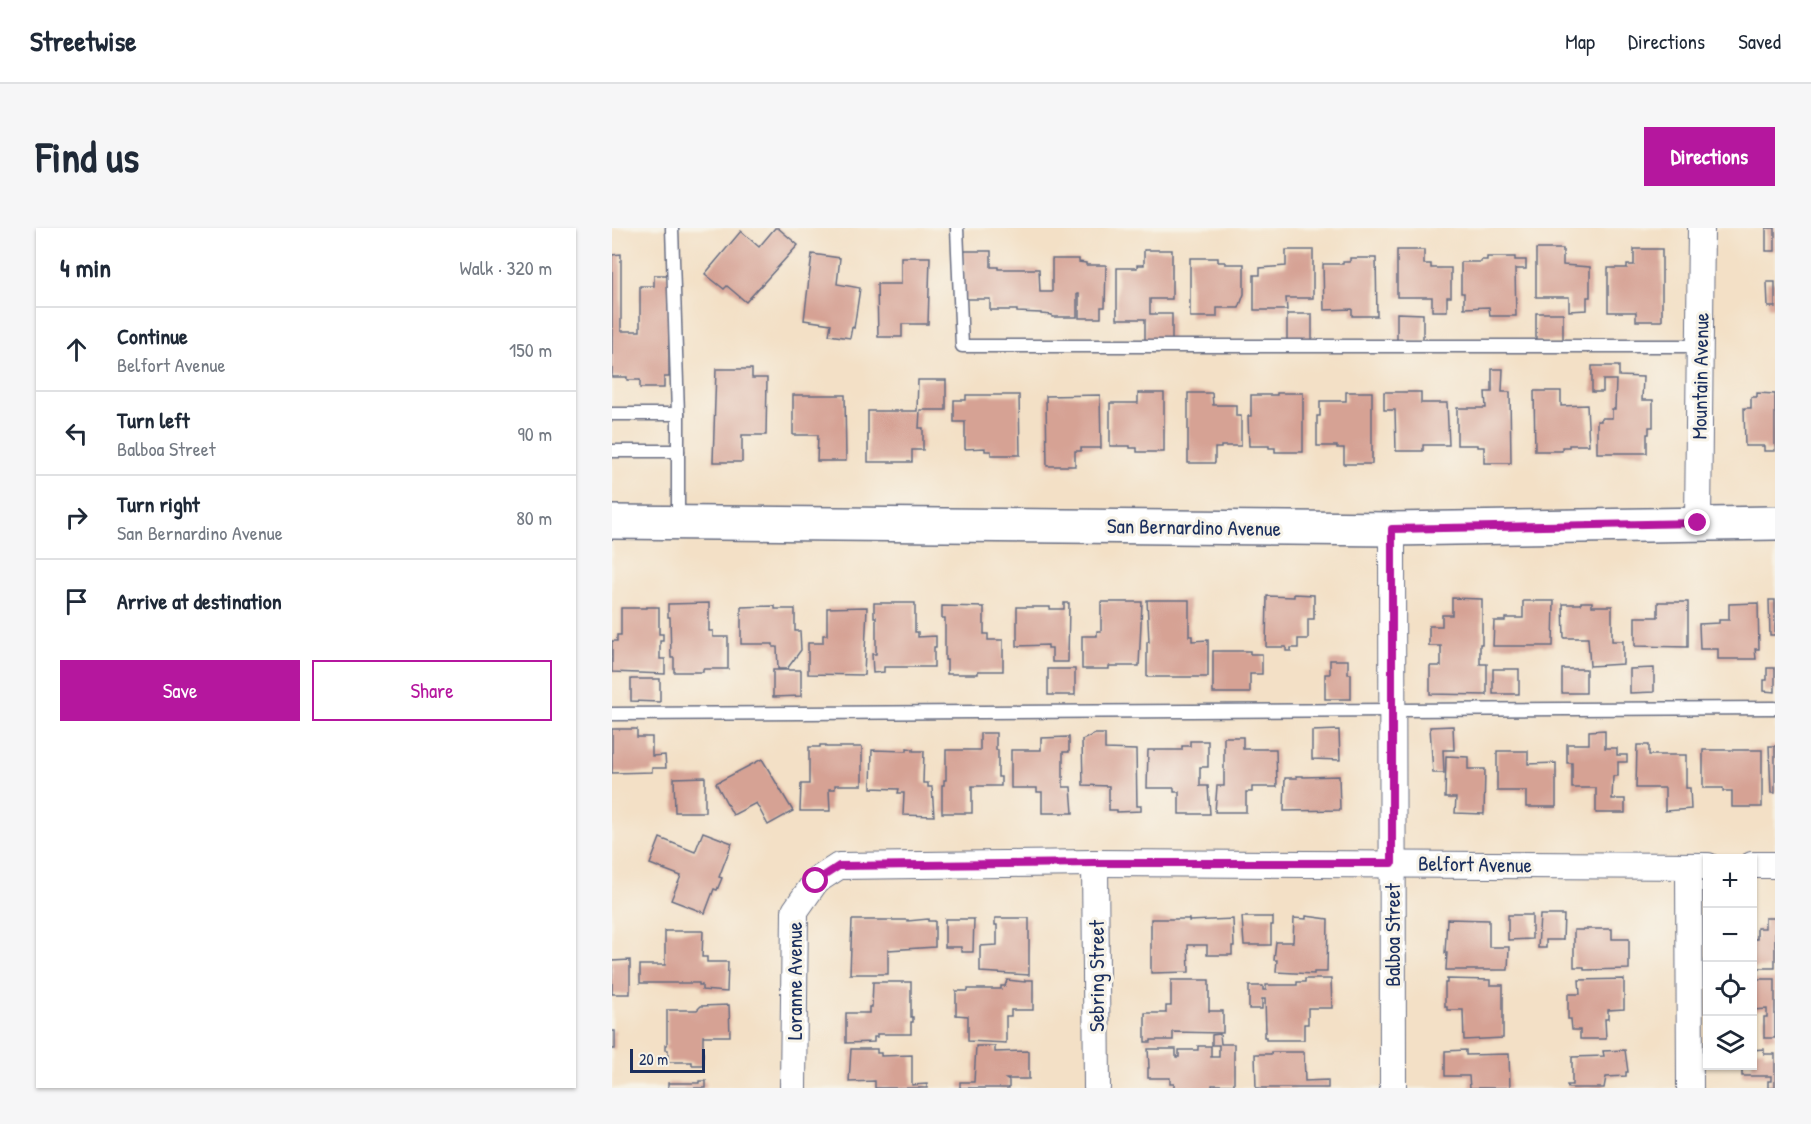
<!DOCTYPE html>
<meta charset="utf-8">
<style>
:root{--surface:#fff;--page:#f6f6f7;--text:#1f2937;--muted:#747a83;--line:#e0e1e3;--accent:#b5179e}
body{margin:0;font-family:"Patrick Hand",sans-serif;background:var(--page);color:var(--text)}
.controls{position:absolute;right:18px;bottom:18px;display:grid;overflow:hidden;border-radius:0px;box-shadow:0 2px 4px #0004}
.controls button{width:54px;height:54px;display:grid;place-items:center;padding:0;border:0;border-bottom:2px solid var(--line);background:var(--surface);color:var(--text);font:30px sans-serif}
.scale{position:absolute;left:18px;bottom:15px;width:75px;box-sizing:border-box;padding-left:6px;border:3px solid #1b2f5e;border-top:0;font-size:16px;line-height:21px;white-space:nowrap;color:#1b2f5e;-webkit-text-stroke:4px #f7f3e8;paint-order:stroke}
.stop{position:absolute;width:18px;height:18px;margin:-14px;border:4px solid #b5179e;border-radius:50%;background:#fff}
.stop.end{background:#b5179e;border-color:#fff;box-shadow:0 2px 6px #0008}
.list{margin:0;padding:0;list-style:none}
h2{display:flex;justify-content:space-between;align-items:center;height:78px;margin:0;padding:0 24px;font-size:26px}
h2 small{font-size:20px;font-weight:400;color:var(--muted)}
.list li{display:grid;grid-template-columns:39px 1fr auto;gap:18px;align-items:center;box-sizing:border-box;height:84px;padding:0 24px;border-top:2px solid var(--line)}
.list b{display:block;font-size:22px;white-space:nowrap}
.list p{margin:0;font-size:20px;white-space:nowrap;color:var(--muted)}
.list em{font-size:20px;font-style:normal;color:var(--muted)}
.actions{display:flex;gap:12px;padding:18px 24px}
.actions a{flex:1;padding:14px 0;border:2px solid var(--accent);border-radius:0px;text-align:center;font-size:21px;color:var(--accent)}
.actions .main{background:var(--accent);color:#fff}
.icon{flex:none;width:33px;height:33px;fill:none;stroke:currentColor;stroke-width:2;stroke-linecap:round;stroke-linejoin:round}
.map{position:relative;flex:none;width:1163px;height:860px;overflow:hidden;border-radius:0px}
header{display:flex;align-items:center;gap:36px;box-sizing:border-box;height:84px;padding:0 30px;background:var(--surface);border-bottom:2px solid var(--line)}
header strong{font-size:28px}
nav{display:flex;gap:33px;margin-inline-start:auto;font-size:21px}
.intro{display:flex;align-items:center;justify-content:space-between;box-sizing:border-box;height:144px;padding:0 36px}
h1{margin:0;font-size:42px}
.button{padding:15px 27px;border-radius:0px;background:var(--accent);color:#fff;font-size:21px;font-weight:700}
main{display:flex;gap:36px;padding:0 36px}
aside{flex:1;background:var(--surface);border-radius:0px;box-shadow:0 2px 4px #0004}
.map>svg:first-child{display:block}
</style>
<header>
<strong>Streetwise</strong>
<nav><a>Map</a><a>Directions</a><a>Saved</a></nav>
</header>
<div class="intro"><h1>Find us</h1><a class="button">Directions</a></div>
<main>
<aside>
<h2>4 min<small>Walk · 320 m</small></h2>
<ul class="list">
<li><svg class="icon" aria-label="ahead" viewBox="0 0 24 24"><path d="M12 20V5M6 11l6-6 6 6"/></svg><div><b>Continue</b><p>Belfort Avenue</p></div><em>150 m</em></li>
<li><svg class="icon" aria-label="left" viewBox="0 0 24 24"><path d="M17 20v-9H6M10 6l-5 5 5 5"/></svg><div><b>Turn left</b><p>Balboa Street</p></div><em>90 m</em></li>
<li><svg class="icon" aria-label="right" viewBox="0 0 24 24"><path d="M7 20v-9h11M14 6l5 5-5 5"/></svg><div><b>Turn right</b><p>San Bernardino Avenue</p></div><em>80 m</em></li>
<li><svg class="icon" aria-label="arrive" viewBox="0 0 24 24"><path d="M6 21V4h12l-3 4 3 4H6"/></svg><div><b>Arrive at destination</b></div></li>
</ul>
<div class="actions"><a class="main">Save</a><a>Share</a></div>
</aside>
<div class="map">
<svg width="1163" height="860" viewBox="0 0 1163 860">
<rect width="100%" height="100%" fill="#f7f3e8"/>
<filter id="ink" filterUnits="userSpaceOnUse"><feTurbulence type="fractalNoise" baseFrequency=".0167" numOctaves="2"/><feDisplacementMap in="SourceGraphic" scale="12" xChannelSelector="R" yChannelSelector="G"/><feConvolveMatrix kernelMatrix="1 2 1 2 8 2 1 2 1" color-interpolation-filters="sRGB"/></filter>
<filter id="wash" filterUnits="userSpaceOnUse"><feTurbulence type="fractalNoise" baseFrequency=".008" numOctaves="4" result="noise"/><feDisplacementMap in="SourceGraphic" scale="24" xChannelSelector="R" yChannelSelector="G"/><feGaussianBlur stdDeviation="1.35" result="paint"/><feColorMatrix in="noise" values="0 0 0 0 0 0 0 0 0 0 0 0 0 0 0 0 0 1.4 0 .05"/><feComposite in="paint" operator="in"/></filter>
<g filter="url(#wash)">
<rect width="100%" height="100%" fill="#f3e0c6"/>
<g id="blocks">
<g fill="#d6a294">
<polygon points="163,0 166,0 186,17 134,74 115,58 112,61 93,46 129,3 147,19"/>
<rect x="1154" y="0" width="9" height="23"/>
<polygon points="924,21 951,21 951,37 978,39 978,69 975,69 975,82 957,83 957,69 924,69"/>
<polygon points="1022,21 1050,21 1050,93 1024,93 1024,84 996,84 996,40 1015,40 1015,37 1022,37"/>
<polygon points="532,22 560,22 560,71 538,71 538,86 560,86 560,114 533,114 533,91 505,91 505,40 525,40 525,37 532,37"/>
<polygon points="674,22 701,22 701,70 674,70 675,82 642,82 642,47 648,47 648,40 674,38"/>
<polygon points="785,22 812,22 812,36 819,36 819,40 839,40 839,69 835,69 835,83 820,83 820,69 785,69"/>
<polygon points="352,23 379,23 379,39 386,39 386,41 427,41 428,64 440,64 440,31 467,31 467,34 474,35 474,37 494,37 493,79 489,79 489,90 467,90 467,66 465,66 465,89 440,89 440,87 429,86 429,85 405,84 405,82 378,82 378,71 351,71"/>
<polygon points="9,26 9,103 28,103 28,58 42,58 42,47 57,47 57,149 52,149 52,160 28,160 28,152 15,152 15,149 0,149 0,27"/>
<polygon points="200,26 228,30 225,56 248,60 242,100 240,99 238,110 217,107 219,96 192,92"/>
<polygon points="289,29 318,29 316,96 290,96 290,109 266,109 265,56 289,56"/>
<polygon points="875,29 903,29 903,32 914,32 914,41 903,41 904,88 878,88 877,79 852,80 852,65 849,65 849,34 869,34 869,32 875,32"/>
<polygon points="578,30 606,30 606,34 613,34 613,36 632,36 632,66 627,80 605,80 605,89 578,89"/>
<polygon points="738,30 764,30 765,88 740,88 740,81 712,82 711,36 731,36 731,34 738,34"/>
<polygon points="1155,54 1163,54 1163,79 1156,79"/>
<polygon points="785,85 811,86 811,113 785,113"/>
<rect x="924" y="85" width="27" height="28"/>
<rect x="675" y="86" width="25" height="27"/>
<polygon points="980,138 1007,138 1007,148 1031,149 1030,172 1041,172 1041,199 1037,199 1037,206 1035,206 1035,225 985,225 985,193 989,193 989,190 1000,190 1000,181 1003,181 1004,152 991,152 991,164 980,164"/>
<polygon points="104,141 140,141 140,150 155,150 154,207 130,207 130,234 101,234"/>
<polygon points="880,141 891,141 890,164 898,164 899,235 872,235 872,219 865,219 865,217 845,217 845,180 874,180 873,164 880,164"/>
<polygon points="306,152 334,152 334,182 308,182 307,200 311,200 311,222 300,222 300,234 256,234 256,183 305,183"/>
<polygon points="922,163 949,163 949,178 975,177 977,217 957,217 957,219 950,219 950,223 923,223"/>
<polygon points="734,164 760,164 760,236 732,236 732,220 725,220 725,218 705,218 705,188 708,188 708,173 734,173"/>
<polygon points="772,164 809,164 809,175 835,175 837,217 811,217 811,223 784,223 783,182 772,182"/>
<polygon points="526,165 552,165 552,224 525,224 525,220 518,220 518,218 498,218 498,175 526,175"/>
<polygon points="576,165 600,165 601,177 624,177 624,188 629,188 629,218 609,218 609,220 603,220 603,235 576,235"/>
<polygon points="665,165 691,165 691,224 663,224 663,220 657,220 657,218 637,218 636,188 639,188 639,167 665,167"/>
<polygon points="1145,165 1163,166 1163,223 1152,223 1152,218 1133,218 1132,180 1139,180 1139,169 1145,169"/>
<polygon points="181,167 233,167 234,233 205,233 206,207 181,207"/>
<polygon points="354,167 407,167 408,227 379,227 379,223 373,223 373,220 353,221 353,194 342,194 342,172 354,172"/>
<polygon points="488,167 489,220 469,220 469,223 463,223 463,238 435,238 434,168"/>
<polygon points="682,366 702,367 702,391 696,391 696,411 686,411 686,420 679,420 679,423 674,423 674,419 654,419 655,368 682,369"/>
<polygon points="840,370 870,371 870,416 868,416 868,436 875,436 875,467 818,466 818,438 829,438 829,418 817,418 817,398 830,398 830,387 840,387"/>
<polygon points="535,372 577,372 577,408 580,408 580,413 596,412 596,449 535,449 535,414 537,414"/>
<polygon points="1157,372 1163,372 1163,407 1158,407"/>
<polygon points="911,373 942,373 941,418 881,418 882,393 893,393 893,390 911,390"/>
<polygon points="489,374 530,374 527,438 497,438 497,441 470,441 470,408 485,408 485,403 489,403"/>
<polygon points="969,374 980,374 980,378 1000,378 1000,413 1011,413 1011,436 978,438 976,410 952,410 951,376 969,376"/>
<polygon points="1046,374 1076,374 1076,419 1023,418 1023,389 1046,389"/>
<polygon points="97,375 97,403 101,403 101,409 116,409 116,441 91,441 91,444 62,444 62,430 59,430 58,389 56,389 56,376"/>
<polygon points="262,375 303,375 303,404 306,404 306,409 324,408 324,419 322,419 322,439 272,439 272,444 261,445 260,426 264,426 264,389 262,389"/>
<polygon points="452,375 457,375 456,434 440,434 440,420 436,420 436,417 405,418 405,379 438,379 438,381 452,381"/>
<polygon points="1146,375 1147,421 1143,421 1144,431 1106,431 1106,421 1088,421 1087,396 1107,395 1107,392 1117,392 1117,376"/>
<polygon points="163,378 163,381 183,381 183,403 188,403 189,422 175,441 166,441 165,419 161,419 161,416 129,416 129,379"/>
<polygon points="330,378 372,379 372,406 376,406 376,412 391,412 391,443 366,443 366,446 335,446 335,432 333,432 333,390 330,390"/>
<polygon points="34,379 47,379 47,406 51,406 51,413 48,413 48,431 53,431 53,446 0,444 0,413 5,413 5,407 9,407 9,380 34,380"/>
<polygon points="255,379 252,447 196,446 196,415 211,415 211,407 215,407 215,380"/>
<polygon points="601,423 638,423 638,426 650,426 650,446 638,446 638,465 601,465"/>
<polygon points="718,432 736,432 736,446 739,446 739,471 713,471 713,446 718,446"/>
<polygon points="1042,440 1042,464 1018,465 1018,441"/>
<polygon points="1155,440 1163,440 1163,464 1152,463 1152,452 1155,452"/>
<rect x="436" y="441" width="27" height="26"/>
<rect x="881" y="441" width="26" height="25"/>
<rect x="950" y="441" width="24" height="24"/>
<polygon points="161,442 189,442 189,468 161,469"/>
<polygon points="19,451 48,451 48,474 19,473"/>
<polygon points="841,498 842,522 831,522 832,545 821,545 818,499"/>
<polygon points="0,501 25,501 25,509 40,509 40,528 53,527 54,540 40,540 40,544 0,545"/>
<polygon points="727,502 728,532 700,531 700,503"/>
<polygon points="993,502 993,520 1005,520 1005,527 1015,527 1015,534 1006,534 1006,548 1001,548 1000,571 1013,571 1013,585 984,585 984,560 960,560 960,535 955,535 955,516 977,516 977,503"/>
<polygon points="368,505 384,505 384,522 386,522 386,549 389,549 389,558 360,558 360,585 330,585 330,557 332,557 332,552 334,552 334,522 368,522"/>
<polygon points="483,506 493,506 493,521 524,522 525,578 529,578 529,583 505,584 505,582 497,582 497,558 471,557 470,512"/>
<polygon points="457,509 457,524 451,524 451,559 459,559 461,585 430,585 430,564 425,564 425,560 399,560 399,522 429,522 429,510"/>
<polygon points="612,509 631,509 631,521 664,521 665,559 640,559 640,564 634,564 634,584 603,584 605,558 612,558"/>
<polygon points="578,513 596,513 596,539 588,539 588,558 596,558 598,586 567,586 567,564 562,564 562,560 535,560 536,522 570,522 570,518 578,518"/>
<polygon points="208,517 214,517 214,519 250,519 250,557 223,557 223,561 217,561 218,583 188,583 189,556 197,556 197,519 208,519"/>
<polygon points="1025,517 1037,517 1037,527 1074,527 1074,560 1078,560 1079,581 1053,583 1053,560 1024,560"/>
<polygon points="1157,518 1163,518 1163,565 1159,565"/>
<polygon points="295,520 301,521 301,523 312,523 311,555 316,555 316,559 320,559 322,588 291,587 292,565 286,565 287,561 259,560 260,522 295,523"/>
<polygon points="1091,522 1150,522 1150,579 1120,579 1120,563 1111,563 1111,560 1091,560"/>
<polygon points="885,523 916,523 916,536 944,535 944,579 914,579 914,563 885,563"/>
<polygon points="834,528 856,529 856,541 873,541 872,586 843,585 844,570 833,570"/>
<polygon points="150,531 181,583 156,597 144,575 121,587 104,555"/>
<polygon points="684,548 691,548 691,549 727,548 728,582 672,583 673,550 685,550"/>
<polygon points="93,549 93,584 63,584 62,550"/>
<polygon points="91,604 120,615 107,649 110,650 105,662 102,661 93,685 59,672 69,648 38,636 48,610 83,624"/>
<polygon points="896,687 920,687 920,711 896,712"/>
<polygon points="928,687 952,687 951,712 934,712 934,720 926,720"/>
<polygon points="694,688 716,691 715,744 702,744 702,746 664,744 665,732 662,732 664,714 681,714 682,690 694,691"/>
<polygon points="630,689 661,689 661,697 659,697 659,717 632,717"/>
<polygon points="383,690 417,690 417,747 368,744 368,718 385,717 385,697 383,697"/>
<polygon points="1153,690 1163,690 1163,740 1140,740 1140,711 1145,711 1145,700 1153,700"/>
<polygon points="316,691 316,693 323,693 323,719 276,722 276,746 238,746 240,692 296,692 296,693"/>
<polygon points="333,691 362,691 361,724 349,724 349,719 333,719"/>
<polygon points="539,691 577,691 577,693 621,691 622,718 620,718 620,727 595,727 595,717 576,717 577,744 539,745"/>
<polygon points="835,691 877,692 877,719 897,719 896,742 834,742 835,725 833,725"/>
<polygon points="971,701 1000,701 1000,711 1017,711 1017,741 972,742 972,739 962,739 962,702 971,702"/>
<polygon points="53,703 91,703 90,729 95,729 95,734 116,734 115,764 90,762 90,757 87,757 87,755 28,755 28,737 53,737"/>
<polygon points="18,732 18,766 0,766 0,733"/>
<polygon points="693,751 719,751 720,780 696,780 696,796 692,796 692,812 654,812 654,809 652,809 652,804 654,804 653,771 650,771 650,781 637,781 637,758 651,758 651,762 654,762 654,757 685,757 685,754 693,754"/>
<polygon points="835,751 878,752 878,757 891,757 891,810 852,812 851,782 835,782 835,779 833,779 833,755 835,755"/>
<polygon points="1012,751 1012,781 996,782 996,791 993,791 994,811 968,811 968,802 960,802 959,791 956,791 956,766 968,766 967,752"/>
<polygon points="1140,751 1163,751 1163,810 1152,810 1152,789 1155,789 1155,781 1140,782"/>
<polygon points="395,752 413,754 413,752 421,752 421,782 399,782 399,788 394,788 394,815 356,813 356,788 344,787 344,763 356,763 356,761 389,761 389,758 393,758"/>
<polygon points="559,752 597,752 597,783 611,783 611,805 561,804 561,812 539,812 539,814 533,814 533,785 554,785 554,778 559,778"/>
<polygon points="261,754 299,754 299,789 301,789 301,794 299,794 299,806 265,806 265,809 262,809 262,814 234,815 234,785 257,785 257,779 260,779"/>
<polygon points="117,777 118,808 91,808 91,837 80,837 80,834 56,834 56,822 53,822 53,817 55,817 55,782 85,782 89,778"/>
<rect x="0" y="803" width="3" height="18"/>
<polygon points="608,806 609,816 622,816 622,857 600,857 600,860 562,860 562,856 558,856 558,850 536,850 536,840 537,840 536,821 564,821 564,829 567,829 567,822 586,822 586,818 599,818 599,829 607,829 607,817 600,817 600,807"/>
<polygon points="364,818 383,818 383,824 417,823 417,851 394,851 397,853 397,860 348,860 348,854 362,854"/>
<polygon points="239,821 265,821 265,825 269,825 269,828 300,827 300,857 315,856 315,860 263,860 263,853 237,854"/>
<polygon points="1152,821 1152,826 1163,826 1163,860 1156,860 1156,853 1159,853 1159,848 1130,848 1130,838 1140,838 1140,822"/>
<polygon points="854,822 854,827 897,826 898,860 858,860 857,848 833,848 833,823"/>
<polygon points="1013,822 1016,844 1014,844 1014,848 994,849 992,860 956,860 955,857 960,857 960,829 992,828 991,823"/>
<polygon points="659,824 692,824 693,853 716,852 716,860 644,860 643,826 659,826"/>
<polygon points="87,853 94,853 94,860 56,860 56,855 87,855"/>
</g>
</g>
</g>
<g filter="url(#ink)">
<use href="#blocks" fill-opacity="0" stroke="#676d82" stroke-width="1.5"/>
<g fill="none" stroke-linecap="round" stroke-linejoin="round">
<g stroke="#676d82" stroke-width="15">
<g id="service">
<polyline points="60,0 66,186 66,293"/>
<polyline points="345,0 350,118 1088,118"/>
<polyline points="0,186 66,186"/>
<polyline points="0,223 66,223"/>
<polyline points="0,486 1163,480"/>
</g>
</g>
<g stroke="#676d82" stroke-width="28">
<g id="minor">
<polyline points="1086,295 1089,0"/>
<polyline points="780,301 781,860"/>
<polyline points="483,635 485,860"/>
<polyline points="1140,637 1163,637"/>
<polyline points="1077,638 1078,860"/>
<polyline points="181,860 183,683 204,653 227,638 483,635 1096,638"/>
</g>
</g>
<g stroke="#676d82" stroke-width="36">
<polyline id="secondary" points="0,294 780,301 1163,295"/>
</g>
<use href="#service" stroke="#fff" stroke-width="12"/>
<use href="#minor" stroke="#fff" stroke-width="26"/>
<use href="#secondary" stroke="#fff" stroke-width="33"/>
</g>
</g>
<g fill="none" stroke-linecap="round" stroke-linejoin="round" filter="url(#ink)">
<polyline stroke="#b5179e" stroke-width="8" points="204,653 227,638 483,635 780,635 780,301 1086,295"/>
</g>
<g text-anchor="middle" dominant-baseline="central" stroke-width="6" stroke-linejoin="round" paint-order="stroke">
<g font-size="21" fill="#1b2f5e" stroke="#f7f3e8">
<text transform="translate(1088 148) rotate(-89)">Mountain Avenue</text>
<text transform="translate(582 299) rotate(1)">San Bernardino Avenue</text>
<text transform="translate(863 636) rotate(1)">Belfort Avenue</text>
<text transform="translate(780 707) rotate(-90)">Balboa Street</text>
<text transform="translate(484 748) rotate(-90)">Sebring Street</text>
<text transform="translate(182 753) rotate(-90)">Loranne Avenue</text>
</g>
</g>
</svg>
<div class="controls">
<button>+</button>
<button>−</button>
<button><svg class="icon" aria-label="locate" viewBox="0 0 24 24"><circle cx="12" cy="12" r="6"/><path d="M12 2v4M12 18v4M2 12h4M18 12h4"/></svg></button>
<button><svg class="icon" aria-label="layers" viewBox="0 0 24 24"><path d="M12 4l9 5-9 5-9-5zM3 14l9 5 9-5"/></svg></button>
</div>
<div class="scale">20 m</div>
<div class="stop" style="left:204px;top:653px"></div>
<div class="stop end" style="left:1086px;top:295px"></div>
</div>
</main>
